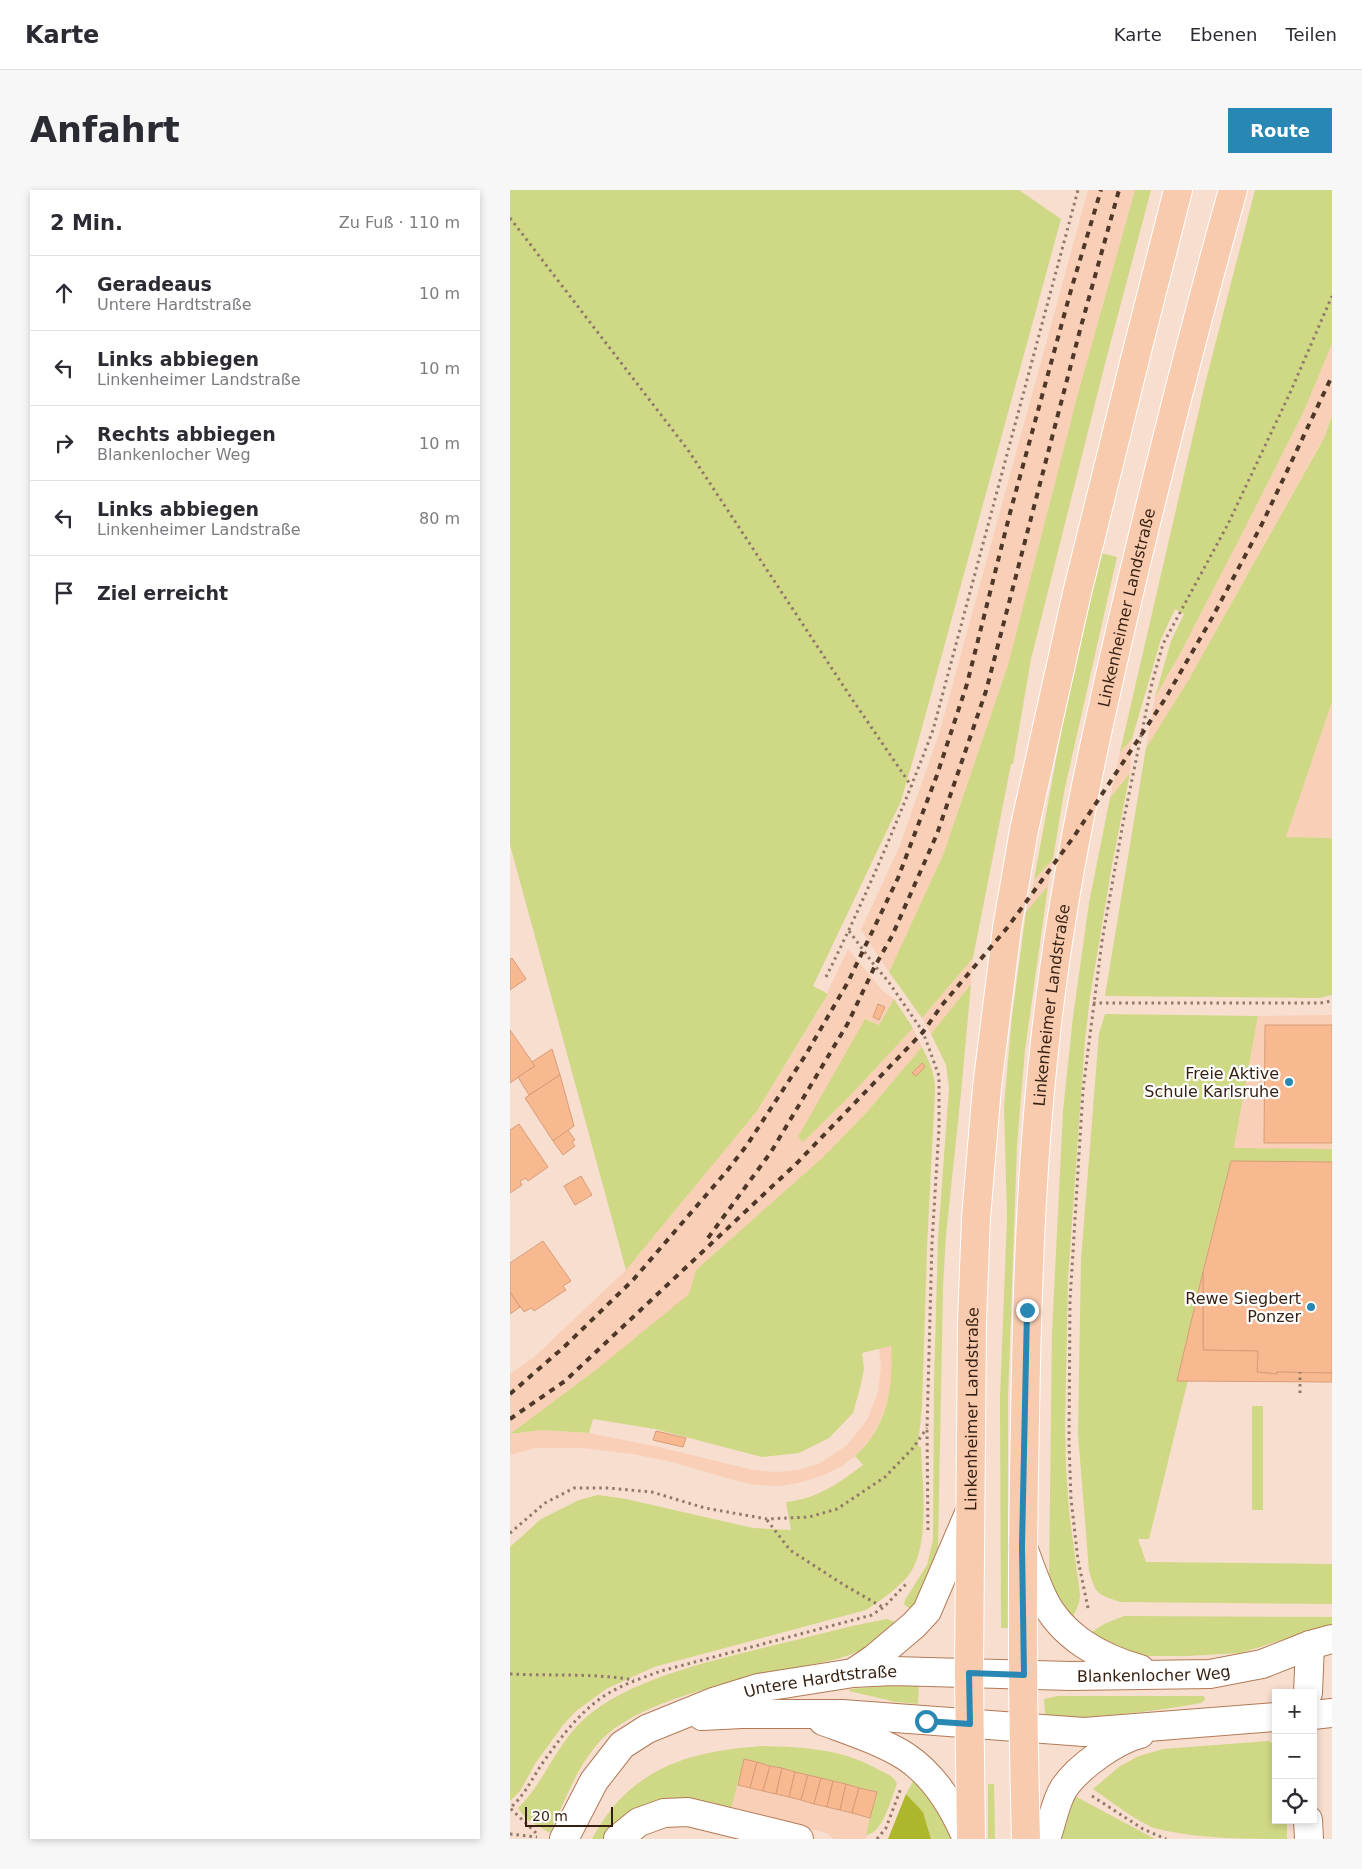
<!DOCTYPE html>
<html lang="de">
<meta charset="utf-8">
<style>
:root{--surface:#fff;--page:#f7f7f7;--text:#2b2b33;--muted:#7c7c81;--line:#e1e1e2;--accent:#2987b3}
body{margin:0;font-family:"DejaVu Sans",sans-serif;background:var(--page);color:var(--text)}
.controls{position:absolute;right:15px;bottom:15px;display:grid;overflow:hidden;border-radius:0px;box-shadow:0 2px 8px #0003}
.controls button{width:45px;height:45px;display:grid;place-items:center;padding:0;border:0;border-bottom:1px solid var(--line);background:var(--surface);color:var(--text);font:25px sans-serif}
.scale{position:absolute;left:15px;bottom:12px;width:88px;box-sizing:border-box;padding-left:5px;border:2px solid #351f10;border-top:0;font-size:14px;line-height:18px;white-space:nowrap;color:#351f10;-webkit-text-stroke:4px #fff;paint-order:stroke}
.stop{position:absolute;width:15px;height:15px;margin:-11px;border:4px solid #2987b3;border-radius:50%;background:#fff}
.stop.end{background:#2987b3;border-color:#fff;box-shadow:0 1px 5px #0008}
.list{margin:0;padding:0;list-style:none}
h2{display:flex;justify-content:space-between;align-items:center;height:65px;margin:0;padding:0 20px;font-size:21px}
h2 small{font-size:16px;font-weight:400;color:var(--muted)}
.list li{display:grid;grid-template-columns:32px 1fr auto;gap:15px;align-items:center;box-sizing:border-box;height:75px;padding:0 20px;border-top:1px solid var(--line)}
.list b{display:block;font-size:19px;white-space:nowrap}
.list p{margin:0;font-size:16px;white-space:nowrap;color:var(--muted)}
.list em{font-size:16px;font-style:normal;color:var(--muted)}
.icon{flex:none;width:28px;height:28px;fill:none;stroke:currentColor;stroke-width:2;stroke-linecap:round;stroke-linejoin:round}
.map{position:relative;flex:none;width:822px;height:1649px;overflow:hidden;border-radius:0px}
header{display:flex;align-items:center;gap:30px;box-sizing:border-box;height:70px;padding:0 25px;background:var(--surface);border-bottom:1px solid var(--line)}
header strong{font-size:24px}
nav{display:flex;gap:28px;margin-inline-start:auto;font-size:18px}
.intro{display:flex;align-items:center;justify-content:space-between;box-sizing:border-box;height:120px;padding:0 30px}
h1{margin:0;font-size:35px}
.button{padding:12px 22px;border-radius:0px;background:var(--accent);color:#fff;font-size:18px;font-weight:700}
main{display:flex;gap:30px;padding:0 30px}
aside{flex:1;background:var(--surface);border-radius:0px;box-shadow:0 2px 8px #0003}
.map>svg:first-child{display:block}
</style>
<header>
<strong>Karte</strong>
<nav><a>Karte</a><a>Ebenen</a><a>Teilen</a></nav>
</header>
<div class="intro"><h1>Anfahrt</h1><a class="button">Route</a></div>
<main>
<aside>
<h2>2 Min.<small>Zu Fuß · 110 m</small></h2>
<ul class="list">
<li><svg class="icon" aria-label="ahead" viewBox="0 0 24 24"><path d="M12 20V5M6 11l6-6 6 6"/></svg><div><b>Geradeaus</b><p>Untere Hardtstraße</p></div><em>10 m</em></li>
<li><svg class="icon" aria-label="left" viewBox="0 0 24 24"><path d="M17 20v-9H6M10 6l-5 5 5 5"/></svg><div><b>Links abbiegen</b><p>Linkenheimer Landstraße</p></div><em>10 m</em></li>
<li><svg class="icon" aria-label="right" viewBox="0 0 24 24"><path d="M7 20v-9h11M14 6l5 5-5 5"/></svg><div><b>Rechts abbiegen</b><p>Blankenlocher Weg</p></div><em>10 m</em></li>
<li><svg class="icon" aria-label="left" viewBox="0 0 24 24"><path d="M17 20v-9H6M10 6l-5 5 5 5"/></svg><div><b>Links abbiegen</b><p>Linkenheimer Landstraße</p></div><em>80 m</em></li>
<li><svg class="icon" aria-label="arrive" viewBox="0 0 24 24"><path d="M6 21V4h12l-3 4 3 4H6"/></svg><div><b>Ziel erreicht</b></div></li>
</ul>
</aside>
<div class="map">
<svg width="822" height="1649" viewBox="0 0 822 1649">
<rect width="100%" height="100%" fill="#f7decf"/>
<g fill="#f9d0b7" fill-rule="evenodd">
<polygon points="578,0 625,0 567,207 498,475 433,665 379,782 351,740 390,655 429,544"/>
<polygon points="822,154 822,226 814,247 679,489 636,558 645,507 671,462 736,336 793,223"/>
<polygon points="822,512 822,648 776,647"/>
<polygon points="622,549 620,583 600,608 610,562"/>
<polygon points="543,669 538,696 516,722 524,690"/>
<path d="M338 759 373 801 384 809 369 835 356 829 337 909 403 838 412 857 355 924 312 968 187 1079 381 1156 383 1183 379 1207 371 1229 361 1248 345 1266 332 1276 314 1285 289 1293 269 1296 246 1295 227 1291 158 1271 122 1264 74 1258H26L0 1265V1184L23 1168 116 1080 247 921 309 820ZM369 1159 371 1176 368 1202 357 1230 336 1256 310 1273 289 1280 266 1282 243 1280 149 1257 79 1243 32 1240 1 1244 87 1179Z"/>
<polygon points="463,768 461,794 421,844 412,828"/>
<polygon points="822,825 822,959 724,959 748,826"/>
<polygon points="234,1569 367,1602 356,1649 324,1649 316,1643 221,1619"/>
</g>
<g fill="#cfd884">
<polygon points="0,0 509,0 551,29 405,563 391,611 303,796 318,804 247,921 116,1080 0,655"/>
<polygon points="625,0 641,0 597,166 521,469 503,574 501,574 463,768 412,828 379,782 433,665 498,475 567,207"/>
<polygon points="745,0 822,0 822,154 793,223 736,336 671,462 645,507 661,451 674,424 665,419 651,449 622,549 610,562 695,194"/>
<polygon points="822,226 822,512 776,647 822,648 822,805 810,808 595,806 636,558 679,489 814,248"/>
<polygon points="591,363 607,367 554,602 543,669 524,690 556,515"/>
<polygon points="620,583 602,675 580,807 575,850 558,1088 555,1234 556,1277 559,1321 570,1405 569,1413 563,1427 547,1405 539,1387 542,1143 553,921 563,827 579,713 600,608"/>
<polygon points="538,696 515,860 507,955 498,1208 498,1438 491,1438 490,1208 497,1027 494,917 502,826 516,722"/>
<path d="M461 794 451 903 436 1045 433 1097 428 1357C424 1380 413 1401 401 1420L394 1414 395 1410 417 1375 423 1350 424 1192 428 1048 439 898 436 875 421 844Z"/>
<polygon points="384,809 403,838 337,909 293,952 288,947 355,829 369,835"/>
<path d="M595 824 748 826 724 958 822 959V972H721L667 1190H678L677 1194 639 1349H628L636 1372 822 1374V1414L610 1412C587 1404 586 1405 579 1381L568 1244 571 1070 589 843Z"/>
<path d="M412 857C419 871 425 883 425 900L417 1058 412 1217 408 1256 411 1257C412 1293 421 1357 398 1386 386 1400 371 1410 356 1420L144 1477 96 1499 65 1522 53 1535 25 1574 10 1601 0 1611V1357L31 1329 69 1310 88 1305 116 1309 243 1338 281 1340 276 1312C307 1309 329 1293 353 1275L345 1266C351 1260 357 1254 361 1248 380 1221 383 1188 381 1156L352 1163 354 1179 350 1198 343 1223 319 1248 289 1263 252 1267 145 1239 83 1229 79 1243 32 1240 0 1244 87 1179 179 1104 186 1080 312 968 355 924Z"/>
<rect x="742" y="1216" width="11" height="104"/>
<polygon points="614,1426 822,1427 822,1435 730,1463 677,1466 635,1466 620,1464 580,1443 594,1434"/>
<path d="M377 1429 383 1431 386 1434C378 1441 369 1451 360 1456 334 1470 304 1474 276 1480 223 1491 128 1511 91 1550 67 1576 54 1612 40 1643L16 1629 8 1618C34 1593 46 1555 73 1530 119 1487 213 1468 273 1453 308 1445 342 1435 377 1429Z"/>
<polygon points="409,1493 408,1514 386,1512 339,1501 340,1499"/>
<path d="M548 1506H694L695 1510 691 1513C657 1519 623 1524 588 1526 570 1528 553 1530 535 1525L534 1509Z"/>
<path d="M759 1551 766 1556V1630H777V1649C733 1649 686 1649 644 1638 623 1629 602 1612 583 1599L610 1576 629 1566 653 1559Z"/>
<path d="M253 1556C294 1557 333 1559 369 1580 376 1583 384 1586 387 1594 381 1608 373 1644 356 1645L366 1602 234 1569 221 1619 98 1641 92 1649H82C119 1579 177 1561 253 1556Z"/>
<polygon points="404,1590 419,1605 444,1649 421,1649 413,1622 396,1604"/>
<polygon points="478,1594 484,1594 485,1649 478,1649"/>
<polygon points="563,1605 645,1649 547,1649"/>
</g>
<polygon fill="#adb72c" points="396,1604 413,1622 421,1649 378,1649"/>
<g fill="#f9b990" stroke="#d79d77">
<polygon points="2,768 16,789 0,800 0,769"/>
<polygon points="368,814 375,817 369,830 363,827"/>
<polygon points="755,835 822,835 822,953 754,953"/>
<polygon points="0,840 25,876 0,893"/>
<polygon points="42,859 50,885 19,905 8,887 25,876 22,872"/>
<polygon points="412,873 415,877 406,886 402,883"/>
<polygon points="50,885 64,936 43,951 15,908"/>
<polygon points="9,934 38,977 18,991 16,988 10,991 12,995 0,1003 0,940"/>
<polygon points="58,940 65,950 62,952 65,956 53,965 43,951"/>
<polygon points="721,971 822,972 822,1183 767,1182 767,1184 747,1182 748,1161 693,1160 693,1082"/>
<polygon points="71,986 82,1005 65,1015 54,996"/>
<polygon points="33,1051 61,1091 53,1096 56,1100 24,1121 21,1118 14,1122 0,1102 0,1073"/>
<polygon points="693,1082 693,1160 748,1161 747,1182 767,1184 767,1182 822,1183 822,1192 667,1191"/>
<polygon points="0,1102 10,1117 0,1124"/>
<polygon points="146,1241 176,1248 173,1257 143,1250"/>
<polygon points="234,1569 247,1572 240,1598 228,1595"/>
<polygon points="247,1572 260,1576 253,1601 240,1598"/>
<polygon points="260,1576 272,1578 266,1604 253,1601"/>
<polygon points="272,1578 285,1582 279,1607 266,1604"/>
<polygon points="285,1582 298,1585 291,1610 279,1607"/>
<polygon points="298,1585 311,1588 304,1614 291,1610"/>
<polygon points="311,1588 323,1591 317,1617 304,1614"/>
<polygon points="323,1591 336,1594 330,1620 317,1617"/>
<polygon points="336,1594 349,1598 342,1623 330,1620"/>
<polygon points="349,1598 367,1602 360,1628 342,1623"/>
</g>
<g fill="none" stroke-linecap="round" stroke-linejoin="round">
<g stroke="#b27a56" stroke-width="30">
<g id="minor">
<path d="M513 1357C519 1374 525 1391 533 1408 551 1446 590 1468 630 1479"/>
<polyline points="343,1483 365,1468 404,1435 417,1421 460,1321"/>
<polyline points="798,1503 800,1455"/>
<polyline points="803,1525 822,1523"/>
<polyline points="192,1526 232,1524 332,1524 574,1542 766,1527"/>
<path d="M313 1531C340 1541 371 1551 395 1566 424 1585 444 1618 457 1649"/>
<polyline points="798,1630 799,1649"/>
<path id="s1" d="M54 1649 84 1591 112 1555 137 1539 206 1511 248 1498 343 1483 383 1481 561 1486 700 1484 752 1474 800 1455 822 1449"/>
<polyline points="108,1649 129,1632 154,1623 178,1622 289,1649"/>
<path d="M536 1649C542 1633 545 1612 554 1598 568 1577 606 1550 630 1544"/>
</g>
</g>
<g stroke="#fff" stroke-width="30">
<g id="major">
<path id="s2" d="M461 1649 459 1483 462 1131 466 1028 477 897 497 738 514 640 567 403 626 165 668 0"/>
<path id="s3" d="M516 1649C512 1509 512 1369 515 1229 517 1103 521 977 535 852 552 693 587 537 624 382 655 254 687 127 723 0"/>
</g>
</g>
<g stroke="#927a6b" stroke-width="3" stroke-dasharray="2.5 4" stroke-linecap="butt">
<polyline points="0,28 178,260 338,503 402,597"/>
<polyline points="339,741 365,776 378,791 413,842 429,886 429,938 422,1053 417,1238 418,1343"/>
<path d="M316 787C356 707 391 624 423 540L568 0"/>
<polyline points="583,813 810,813 822,811"/>
<polyline points="790,1203 790,1182"/>
<polyline points="257,1330 280,1360 334,1395 374,1418"/>
<polyline points="0,1343 35,1313 64,1298 98,1298 142,1302 195,1318 257,1329 299,1327 327,1319 375,1287 403,1258 417,1238"/>
<polyline points="578,1418 568,1370 561,1309 559,1253 560,1110 573,900 592,751 613,633 642,493 653,454 718,334 780,203 822,106"/>
<path d="M0 1484C41 1486 83 1483 124 1490"/>
<polyline points="582,1606 633,1639 656,1649"/>
<path d="M26 1643 0 1618C16 1604 22 1588 34 1571 51 1547 69 1523 94 1506 111 1495 132 1488 151 1481L362 1425 374 1417 397 1393"/>
<polyline points="0,1644 27,1647"/>
<polyline points="367,1649 376,1638 391,1598"/>
</g>
<use href="#minor" stroke="#fff" stroke-width="28"/>
<use href="#major" stroke="#f8cbaf" stroke-width="28"/>
<g stroke="#4e3728" stroke-width="4" stroke-dasharray="6 6" stroke-linecap="butt">
<polyline points="198,1048 261,962 338,833 365,776 382,746 427,644 476,501 570,140 609,0"/>
<polyline points="0,1204 54,1157 123,1090 216,982 237,955 295,866 338,792 388,688 427,585 457,494 500,323 561,100 591,0"/>
<polyline points="0,1229 55,1191 286,974 413,842 432,815 497,738 565,645 655,509 702,428 752,334 822,186"/>
</g>
</g>
<g fill="none" stroke-linecap="round" stroke-linejoin="round">
<polyline stroke="#2987b3" stroke-width="6" points="416,1531 460,1534 459,1483 514,1485 512,1356 517,1120"/>
</g>
<g fill="#2987b3" stroke="#fff" stroke-width="2">
<circle cx="779" cy="892" r="5"/>
<circle cx="801" cy="1117" r="5"/>
</g>
<g text-anchor="middle" dominant-baseline="central" stroke-width="4.5" stroke-linejoin="round" paint-order="stroke">
<g font-size="16" fill="#351f10" stroke="#fff">
<text stroke="none"><textPath href="#s3" startOffset="1240">Linkenheimer Landstraße</textPath></text>
<text stroke="none"><textPath href="#s3" startOffset="835">Linkenheimer Landstraße</textPath></text>
<text stroke="none"><textPath href="#s2" startOffset="430">Linkenheimer Landstraße</textPath></text>
<text stroke="none"><textPath href="#s1" startOffset="656">Blankenlocher Weg</textPath></text>
<text stroke="none"><textPath href="#s1" startOffset="322">Untere Hardtstraße</textPath></text>
</g>
<g font-size="16" fill="#351f10" stroke="#fff" text-anchor="end">
<text x="769" y="883">Freie Aktive<tspan x="769" dy="18">Schule Karlsruhe</tspan></text>
<text x="791" y="1108">Rewe Siegbert<tspan x="791" dy="18">Ponzer</tspan></text>
</g>
</g>
</svg>
<div class="controls">
<button>+</button>
<button>−</button>
<button><svg class="icon" aria-label="locate" viewBox="0 0 24 24"><circle cx="12" cy="12" r="6"/><path d="M12 2v4M12 18v4M2 12h4M18 12h4"/></svg></button>
</div>
<div class="scale">20 m</div>
<div class="stop" style="left:416px;top:1531px"></div>
<div class="stop end" style="left:517px;top:1120px"></div>
</div>
</main>
